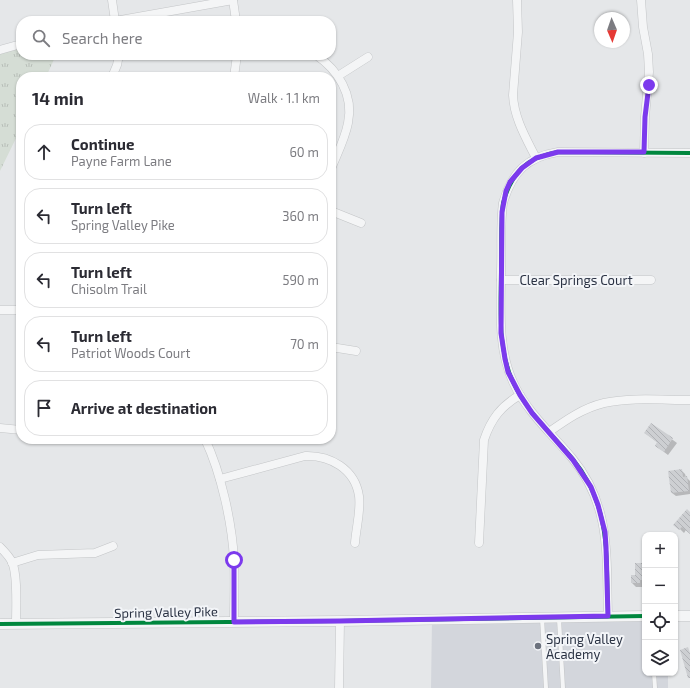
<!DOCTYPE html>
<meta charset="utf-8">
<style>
:root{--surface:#fff;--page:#f2f2f3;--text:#2b2b33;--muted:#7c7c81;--line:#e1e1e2}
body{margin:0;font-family:"Exo 2",sans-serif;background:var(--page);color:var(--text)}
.controls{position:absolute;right:12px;bottom:12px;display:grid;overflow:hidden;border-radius:8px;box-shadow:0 1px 3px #0004}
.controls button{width:36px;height:36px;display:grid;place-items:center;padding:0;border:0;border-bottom:1px solid var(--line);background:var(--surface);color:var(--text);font:20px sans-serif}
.compass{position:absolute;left:594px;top:12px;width:36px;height:36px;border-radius:50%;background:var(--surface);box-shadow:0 1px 3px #0004;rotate:178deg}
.stop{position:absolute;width:12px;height:12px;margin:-9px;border:3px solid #7c3aed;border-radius:50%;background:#fff}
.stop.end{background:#7c3aed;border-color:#fff;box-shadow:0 1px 4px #0008}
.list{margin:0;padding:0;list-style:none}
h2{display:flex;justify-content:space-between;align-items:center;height:52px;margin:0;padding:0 16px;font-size:17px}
h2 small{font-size:13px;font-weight:400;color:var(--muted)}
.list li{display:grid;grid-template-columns:26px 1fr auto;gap:12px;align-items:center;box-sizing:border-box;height:56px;margin:0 8px 8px;padding:0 8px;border:1px solid var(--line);border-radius:16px}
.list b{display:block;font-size:15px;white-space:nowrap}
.list p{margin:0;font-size:13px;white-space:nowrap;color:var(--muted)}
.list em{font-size:13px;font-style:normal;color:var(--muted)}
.icon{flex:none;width:22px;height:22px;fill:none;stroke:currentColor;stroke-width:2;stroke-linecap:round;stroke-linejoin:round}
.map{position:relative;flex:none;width:690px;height:688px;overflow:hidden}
.search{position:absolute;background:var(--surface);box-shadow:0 1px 3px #0004;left:16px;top:16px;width:320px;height:44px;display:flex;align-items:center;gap:10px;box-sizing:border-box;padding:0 14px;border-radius:16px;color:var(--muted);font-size:15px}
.panel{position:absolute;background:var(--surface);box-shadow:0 1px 3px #0004;left:16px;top:72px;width:320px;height:372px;border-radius:16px}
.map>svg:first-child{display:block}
</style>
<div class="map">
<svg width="690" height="688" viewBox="0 0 690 688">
<defs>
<pattern id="grass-tufts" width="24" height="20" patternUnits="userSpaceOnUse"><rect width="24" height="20" fill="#d5ddd5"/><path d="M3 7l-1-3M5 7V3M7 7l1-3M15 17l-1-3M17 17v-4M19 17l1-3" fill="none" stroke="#b7beb8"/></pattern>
<pattern id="building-back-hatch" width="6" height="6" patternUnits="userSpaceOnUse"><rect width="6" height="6" fill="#cdcfd2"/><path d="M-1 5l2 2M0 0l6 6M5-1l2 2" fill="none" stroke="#b0b2b6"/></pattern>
</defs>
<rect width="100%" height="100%" fill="#e5e7e9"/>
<polygon fill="#d3d6dc" points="645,616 645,673 668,673 668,688 431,688 432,620"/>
<polygon fill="url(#grass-tufts)" points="21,44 21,55 56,55 46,77 21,77 21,128 0,171 0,50"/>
<g fill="#0003">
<polygon points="651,424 677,443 668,455 656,446 658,443 645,433"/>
<polygon points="681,470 685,474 686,477 690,481 690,494 676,496 672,493"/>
<polygon points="690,513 690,533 686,530 684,533 679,528"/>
<polygon points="645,564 645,583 644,583 644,587 636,587 632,583"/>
</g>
<g fill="url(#building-back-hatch)">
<polygon points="651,423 673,438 664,452 655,446 657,442 644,433"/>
<polygon points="682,469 683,477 687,476 689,491 671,493 668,471"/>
<polygon points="687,509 690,512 690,534 682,527 679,530 673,525"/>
<polygon points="635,563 645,563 645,580 640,580 640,583 631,583 631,575 635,575"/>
<polygon points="688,647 690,653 690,678 688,678 680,650"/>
</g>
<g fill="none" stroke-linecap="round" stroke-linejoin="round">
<g stroke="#c3c5c7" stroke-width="5">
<g id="service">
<polyline points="542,618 546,688"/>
<polyline points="559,619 563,688"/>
<polyline points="654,673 655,688"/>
</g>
</g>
<g stroke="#c3c5c7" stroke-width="9">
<g id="minor">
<polyline points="112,0 115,21 233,0"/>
<polyline points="233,0 236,21"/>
<path d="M517 0 518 32 513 95C514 118 526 138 536 158"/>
<polyline points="641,0 643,27 648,54 649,72 645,117 644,153"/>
<polyline points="0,50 21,44"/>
<path d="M316 55C338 70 354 95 348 123 345 139 337 154 331 169"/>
<polyline points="338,76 368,57"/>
<polyline points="112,77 117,65 119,55"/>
<polyline points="234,77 237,55"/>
<polyline points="331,211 361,223"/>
<polyline points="501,280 651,280"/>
<polyline points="0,310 21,310"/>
<polyline points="331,347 356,351"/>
<polyline points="0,428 21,430"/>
<path d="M549 432C566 420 583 408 604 403 631 397 662 400 690 400"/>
<path d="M205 439C221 473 232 522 234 560 235 581 234 601 234 622"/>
<path d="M220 479 305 456C330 455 355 469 359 496 361 511 356 528 355 543"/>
<path d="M479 543 484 440C491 419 501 406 520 395"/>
<path d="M0 547C5 552 9 556 12 562 18 575 16 608 16 623"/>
<polyline points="12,563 38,555 95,553 113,546"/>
<path d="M608 616C606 558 612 506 572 458 552 434 526 411 513 382 497 347 501 307 501 269 502 247 500 224 503 203 512 172 527 157 558 152L690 153"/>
<polyline points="339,688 340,621"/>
</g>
</g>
<g stroke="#c3c5c7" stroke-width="11">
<g id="tertiary">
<polyline points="675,616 690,616"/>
<polyline points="0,624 340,621 645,616"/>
</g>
</g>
<use href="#service" stroke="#f4f5f6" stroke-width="4"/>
<use href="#minor" stroke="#f4f5f6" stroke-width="8"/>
<use href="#tertiary" stroke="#f4f5f6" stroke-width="10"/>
<g stroke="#f3f5f8" stroke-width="6">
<g id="cycleway">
<path d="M608 616C606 558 612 506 572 458 552 434 526 411 513 382 497 347 501 307 501 269 502 247 500 224 503 203 512 172 527 157 558 152L690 153"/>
<polyline points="0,624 340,621 645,616"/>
</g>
</g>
<use href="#cycleway" stroke="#00873e" stroke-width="4"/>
</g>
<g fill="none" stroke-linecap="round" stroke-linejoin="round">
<polyline stroke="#7c3aed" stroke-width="5" points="234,560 234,622 340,621 608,616 606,547 605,532 598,505 591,487 573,460 532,413 520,395 508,372 505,359 501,333 502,212 506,191 510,182 522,168 536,158 558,152 644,152 645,117 649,85"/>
</g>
<circle fill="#6c727e" stroke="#f3f5f8" stroke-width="1.5" cx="538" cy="646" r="4"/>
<g text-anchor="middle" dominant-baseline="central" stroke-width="4" stroke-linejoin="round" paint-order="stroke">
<g font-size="13" fill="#2b3344" stroke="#f3f5f8">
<text x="576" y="280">Clear Springs Court</text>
<text transform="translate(166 612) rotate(-1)">Spring Valley Pike</text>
</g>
<g font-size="13" fill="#2b3344" stroke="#f3f5f8" text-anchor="start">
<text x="546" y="639">Spring Valley<tspan x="546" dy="15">Academy</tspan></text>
</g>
</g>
</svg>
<div class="controls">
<button>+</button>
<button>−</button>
<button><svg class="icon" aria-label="locate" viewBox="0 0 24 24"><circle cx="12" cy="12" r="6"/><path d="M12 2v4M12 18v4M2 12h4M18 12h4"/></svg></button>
<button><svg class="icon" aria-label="layers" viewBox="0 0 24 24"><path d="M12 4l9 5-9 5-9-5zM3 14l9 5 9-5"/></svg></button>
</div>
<svg class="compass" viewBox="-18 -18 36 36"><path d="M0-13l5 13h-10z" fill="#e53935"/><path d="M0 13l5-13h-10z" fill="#7c7c81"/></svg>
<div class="stop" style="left:234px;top:560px"></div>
<div class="stop end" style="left:649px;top:85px"></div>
<div class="search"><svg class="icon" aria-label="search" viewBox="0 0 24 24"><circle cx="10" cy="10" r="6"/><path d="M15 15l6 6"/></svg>Search here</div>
<section class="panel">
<h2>14 min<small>Walk · 1.1 km</small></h2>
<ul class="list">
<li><svg class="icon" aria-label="ahead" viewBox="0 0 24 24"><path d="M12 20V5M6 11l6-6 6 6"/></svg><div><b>Continue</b><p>Payne Farm Lane</p></div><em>60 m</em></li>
<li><svg class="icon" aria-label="left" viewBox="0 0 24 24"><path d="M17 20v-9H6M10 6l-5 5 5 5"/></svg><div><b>Turn left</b><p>Spring Valley Pike</p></div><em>360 m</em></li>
<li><svg class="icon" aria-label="left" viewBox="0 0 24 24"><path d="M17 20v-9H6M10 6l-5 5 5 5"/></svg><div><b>Turn left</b><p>Chisolm Trail</p></div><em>590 m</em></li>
<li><svg class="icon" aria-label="left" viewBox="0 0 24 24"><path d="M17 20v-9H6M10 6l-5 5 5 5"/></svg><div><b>Turn left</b><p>Patriot Woods Court</p></div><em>70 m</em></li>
<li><svg class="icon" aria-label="arrive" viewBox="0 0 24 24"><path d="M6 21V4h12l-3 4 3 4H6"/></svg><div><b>Arrive at destination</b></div></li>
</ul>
</section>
</div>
